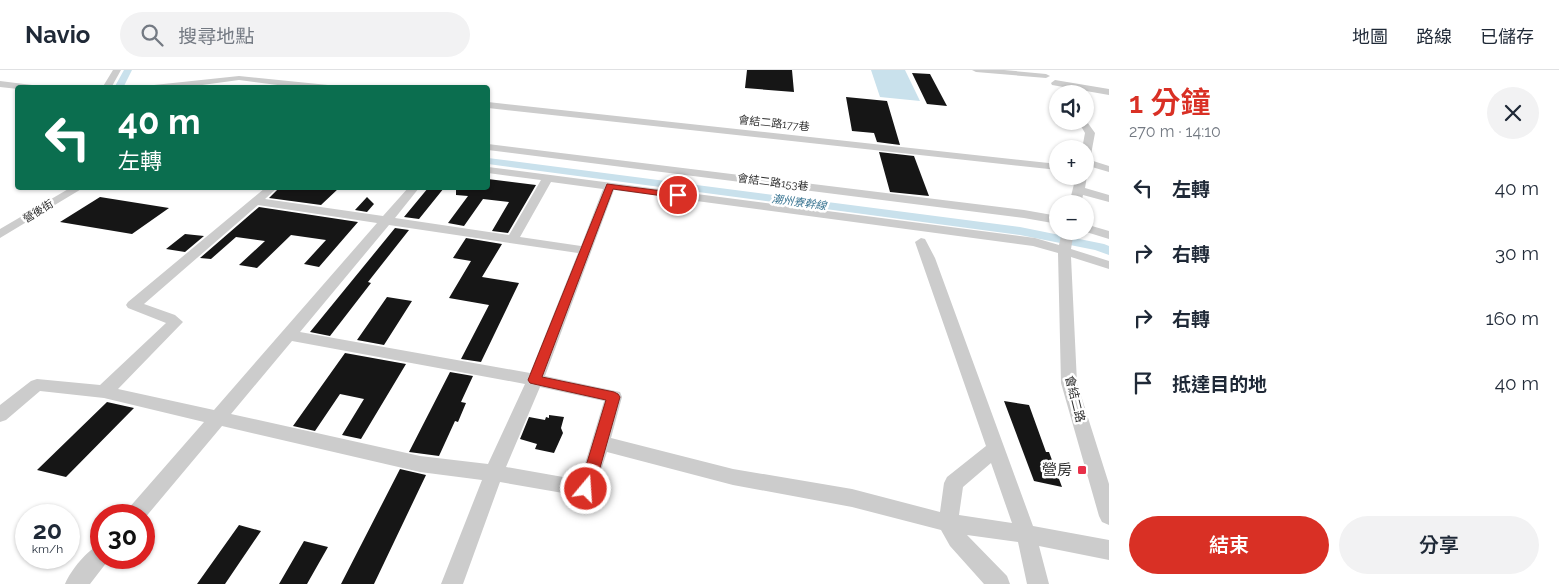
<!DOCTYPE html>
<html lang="zh-TW">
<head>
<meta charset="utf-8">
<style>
	:root { --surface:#fff; --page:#f2f2f3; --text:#1f2937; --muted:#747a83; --line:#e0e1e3; --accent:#d93025 }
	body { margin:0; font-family:Raleway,"Noto Sans TC",sans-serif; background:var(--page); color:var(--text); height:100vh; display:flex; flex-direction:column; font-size:19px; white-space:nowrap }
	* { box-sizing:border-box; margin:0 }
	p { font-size:16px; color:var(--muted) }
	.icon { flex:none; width:28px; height:28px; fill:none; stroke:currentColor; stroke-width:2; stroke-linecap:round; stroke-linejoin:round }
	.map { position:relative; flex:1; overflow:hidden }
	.sheet { display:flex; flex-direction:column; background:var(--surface); width:450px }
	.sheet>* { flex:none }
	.top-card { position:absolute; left:15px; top:15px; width:475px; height:105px; border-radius:5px; box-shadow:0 1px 4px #0004; background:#0b6e4f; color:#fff; overflow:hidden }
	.fabs { position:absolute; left:1049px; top:15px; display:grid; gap:10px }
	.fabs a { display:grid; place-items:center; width:45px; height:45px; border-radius:50%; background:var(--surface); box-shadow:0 1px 4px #0004; font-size:25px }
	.speed { position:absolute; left:15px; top:434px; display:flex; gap:10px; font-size:25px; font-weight:700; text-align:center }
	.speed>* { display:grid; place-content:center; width:65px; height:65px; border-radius:50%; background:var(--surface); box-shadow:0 1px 4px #0004; line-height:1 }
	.speed small { font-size:12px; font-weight:400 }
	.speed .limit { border:8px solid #d22; background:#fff; color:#111 }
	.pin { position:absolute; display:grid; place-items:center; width:42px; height:42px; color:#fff; margin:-21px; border:2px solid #fff; border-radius:50%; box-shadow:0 1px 5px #0007 }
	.me { position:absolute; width:55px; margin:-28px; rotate:18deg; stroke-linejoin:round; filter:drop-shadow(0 0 4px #0008) }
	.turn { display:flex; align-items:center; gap:18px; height:105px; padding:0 20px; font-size:22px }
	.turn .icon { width:65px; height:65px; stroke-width:2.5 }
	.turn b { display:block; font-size:35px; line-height:42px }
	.round { display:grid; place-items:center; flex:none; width:52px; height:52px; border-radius:26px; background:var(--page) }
	.headline { display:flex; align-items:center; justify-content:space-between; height:85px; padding:0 20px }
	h1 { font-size:30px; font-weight:600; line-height:38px; color:var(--accent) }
	.action { display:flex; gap:10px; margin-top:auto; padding:10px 20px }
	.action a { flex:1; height:58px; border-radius:30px; background:var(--accent); color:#fff; font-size:20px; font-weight:600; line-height:58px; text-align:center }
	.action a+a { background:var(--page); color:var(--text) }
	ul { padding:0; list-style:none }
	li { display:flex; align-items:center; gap:15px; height:65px; padding:0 20px }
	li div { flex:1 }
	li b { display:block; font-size:19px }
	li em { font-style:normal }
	header { display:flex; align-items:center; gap:30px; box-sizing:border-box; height:70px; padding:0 25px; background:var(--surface); border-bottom:1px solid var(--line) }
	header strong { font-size:24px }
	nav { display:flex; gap:28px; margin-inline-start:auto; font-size:18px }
	.search { width:350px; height:45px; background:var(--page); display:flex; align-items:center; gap:12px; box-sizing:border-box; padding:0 18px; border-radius:28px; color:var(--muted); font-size:19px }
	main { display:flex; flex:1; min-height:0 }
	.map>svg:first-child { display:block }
	.water { fill:#c9e1ec }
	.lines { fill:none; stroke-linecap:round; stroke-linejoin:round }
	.canal { fill:#c9e1ec; fill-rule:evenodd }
	.building { fill:#161616 }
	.minor { fill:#ccc; fill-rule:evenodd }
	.route { fill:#d93025; stroke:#8d1f18 }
	.poi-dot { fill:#e82f48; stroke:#fff; stroke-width:2 }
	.labels { text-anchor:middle; stroke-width:5; stroke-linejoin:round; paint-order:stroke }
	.far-street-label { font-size:11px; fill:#2f2f2f; stroke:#fff }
	.far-water-label { font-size:11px; font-style:italic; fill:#3b7693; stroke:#fff }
	.street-label { font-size:12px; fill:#2f2f2f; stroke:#fff }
	.near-poi-label { font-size:15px; fill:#2f2f2f; stroke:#fff; text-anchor:end }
</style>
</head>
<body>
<header>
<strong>Navio</strong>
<div class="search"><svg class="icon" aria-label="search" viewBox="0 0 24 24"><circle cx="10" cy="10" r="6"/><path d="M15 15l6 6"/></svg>搜尋地點</div>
<nav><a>地圖</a><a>路線</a><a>已儲存</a></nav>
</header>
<main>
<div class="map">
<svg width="1109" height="514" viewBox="0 0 1109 514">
	<rect width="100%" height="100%" fill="#fff"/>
	<path class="water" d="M871,0H905L920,31L880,27Z"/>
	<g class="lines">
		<path class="canal" d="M124,0H132L123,18H114Z
			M488,88L1020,157L1104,174L1109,176V185L1095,180L1020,165L488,94Z"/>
	</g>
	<path class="building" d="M747,0H792L794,22L745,18Z
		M912,3L930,4L947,36L927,34Z
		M846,27L887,31L900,75L877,72L874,63L852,61Z
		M879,82L914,86L929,126L890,122Z
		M488,109L536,115L508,163L492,161L509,132L483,129L464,156L448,153L468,126L456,125V118H488Z
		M279,118H339L321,135L269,128Z
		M428,118H444L419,149L404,147Z
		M100,127L169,138L132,164L60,152Z
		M367,127L374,134L367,142L355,140Z
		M259,137L358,152L319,197L304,194L326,170L291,165L257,198L239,195L265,171L236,167L211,189L200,188Z
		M395,158L409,160L368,212L371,213L330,266L310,262Z
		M185,164L204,166L185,182L166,179Z
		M466,168L502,174L482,207L519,213L481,292L461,289L489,235L449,228L471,191L453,188Z
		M387,227L412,231L384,275L357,270Z
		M345,283L406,294L361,369L342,365L364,329L340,324L315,361L293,356Z
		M450,302L473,306L461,332L466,333L458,352L455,351L439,386L409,382Z
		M1004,331L1029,335L1046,382H1049L1062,417L1034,411Z
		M107,332L134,338L66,407L37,400Z
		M549,345L564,347L561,358L563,363L554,383L535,379L537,374L520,369L529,347L545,350L546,347L549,348Z
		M400,399L426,405L374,514H341Z
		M239,455L261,461L225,514H197Z
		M304,471L328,477L307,514H279Z"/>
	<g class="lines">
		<path class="minor" d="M113,0H121L111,18H102Z
			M972,0H1004L1046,4L1050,6L1046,8L976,2Z
			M239,6L328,15L332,18H301L239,10L180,18H150L154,15Z
			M1055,10L1109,19V25L1052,15L1051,13Z
			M0,11L32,15L36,18L18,19L0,17Z
			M488,32L1058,94V100L488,38Z
			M1085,49L1095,63L1090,90L1109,96V102L1085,95V79H1082L1085,63L1078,51H1085Z
			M488,74L1024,140L1058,146V154L1024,148L488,80Z
			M488,97L1035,168L1059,175L1062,161H1074L1071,179L1109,191V199L1071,187L1077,313L1109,414V455L1102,452L1099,446L1061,313L1058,183L1033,176L614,120L545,306L620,322L622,327L611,368L733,399L852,419L940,442L944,413L947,407L986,376L915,172L921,168L925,169L935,188L1033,456L1109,470V490L1039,476L1049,514H1027L1018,472L967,465L1007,506L1010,514H984L950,476L941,460L852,437L733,415L607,382L593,425L586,427L500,412L463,514H441L482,410L420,402L222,356L144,449V445H125L128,439L204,352L104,328L40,321L6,350L0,352V335L31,311L37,309L100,315L166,253L128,238L126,235L128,232L265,118H277L265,129L383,146L408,118H419L395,148L509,165L541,110L488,103ZM551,112L603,119L581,176L520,167ZM258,135L377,153L214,340L118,319L183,252L175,245L144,234ZM389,155L578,183L530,303L300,262ZM292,271L525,314L488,394L420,386L231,344ZM540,317L604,331L580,410L506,397ZM991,393L1012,453L959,445L963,417Z
			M1085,103L1087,106L1085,118L1109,125V132L1083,125L1081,134H1069L1076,106H1085Z
			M70,118H83L0,168V159Z
			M1085,154L1109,161V169L1083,161H1085Z
			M101,474V488H110L90,514H65C71,500 87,480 101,474Z"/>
	</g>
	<path class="route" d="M607,114L678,123L682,125L678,128L613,119L542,307L614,322L618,324L620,327L594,419L591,424L586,426L581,424L579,419L606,330L534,314L530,313L528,310Z"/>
	<rect class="poi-dot" x="1077" y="395" width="10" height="10" rx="2.5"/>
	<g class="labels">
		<g class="far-street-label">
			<text transform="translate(774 53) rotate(6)" y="4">會結二路177巷</text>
			<text transform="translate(773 112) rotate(7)" y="4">會結二路153巷</text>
			<text transform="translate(38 141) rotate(-31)" y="4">營後街</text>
		</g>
		<g class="far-water-label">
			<text transform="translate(799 132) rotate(8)" y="4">潮州寮幹線</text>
		</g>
		<g class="street-label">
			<text transform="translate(1075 329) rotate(76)" y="4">會結二路</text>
		</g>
		<g class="near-poi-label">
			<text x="1072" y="405">營房</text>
		</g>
	</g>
</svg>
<div class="fabs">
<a><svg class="icon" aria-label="sound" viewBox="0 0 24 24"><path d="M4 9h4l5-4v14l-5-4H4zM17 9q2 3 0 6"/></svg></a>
<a>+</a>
<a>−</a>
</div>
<div class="speed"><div>20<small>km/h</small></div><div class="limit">30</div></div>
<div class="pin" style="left:678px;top:125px;background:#d93025"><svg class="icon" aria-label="arrive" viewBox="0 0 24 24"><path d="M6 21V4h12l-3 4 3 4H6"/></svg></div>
<svg class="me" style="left:586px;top:419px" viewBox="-20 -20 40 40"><circle r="17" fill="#d93025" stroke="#fff" stroke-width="3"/><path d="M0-11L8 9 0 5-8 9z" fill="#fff"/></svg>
<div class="top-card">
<div class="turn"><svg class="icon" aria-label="left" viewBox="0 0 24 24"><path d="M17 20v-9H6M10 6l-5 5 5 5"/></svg><div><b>40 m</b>左轉</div></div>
</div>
</div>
<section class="sheet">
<div class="headline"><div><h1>1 分鐘</h1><p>270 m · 14:10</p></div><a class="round"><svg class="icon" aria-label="close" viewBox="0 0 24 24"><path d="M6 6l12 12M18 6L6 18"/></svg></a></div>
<ul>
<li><svg class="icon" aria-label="left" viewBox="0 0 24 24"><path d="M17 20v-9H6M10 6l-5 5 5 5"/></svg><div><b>左轉</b></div><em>40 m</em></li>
<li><svg class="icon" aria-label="right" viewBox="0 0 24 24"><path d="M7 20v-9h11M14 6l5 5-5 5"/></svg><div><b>右轉</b></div><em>30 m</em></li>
<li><svg class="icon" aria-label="right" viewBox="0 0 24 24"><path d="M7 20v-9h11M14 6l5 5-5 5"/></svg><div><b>右轉</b></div><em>160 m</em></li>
<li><svg class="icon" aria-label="arrive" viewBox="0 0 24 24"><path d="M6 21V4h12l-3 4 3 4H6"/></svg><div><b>抵達目的地</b></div><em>40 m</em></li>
</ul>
<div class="action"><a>結束</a><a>分享</a></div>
</section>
</main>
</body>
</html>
